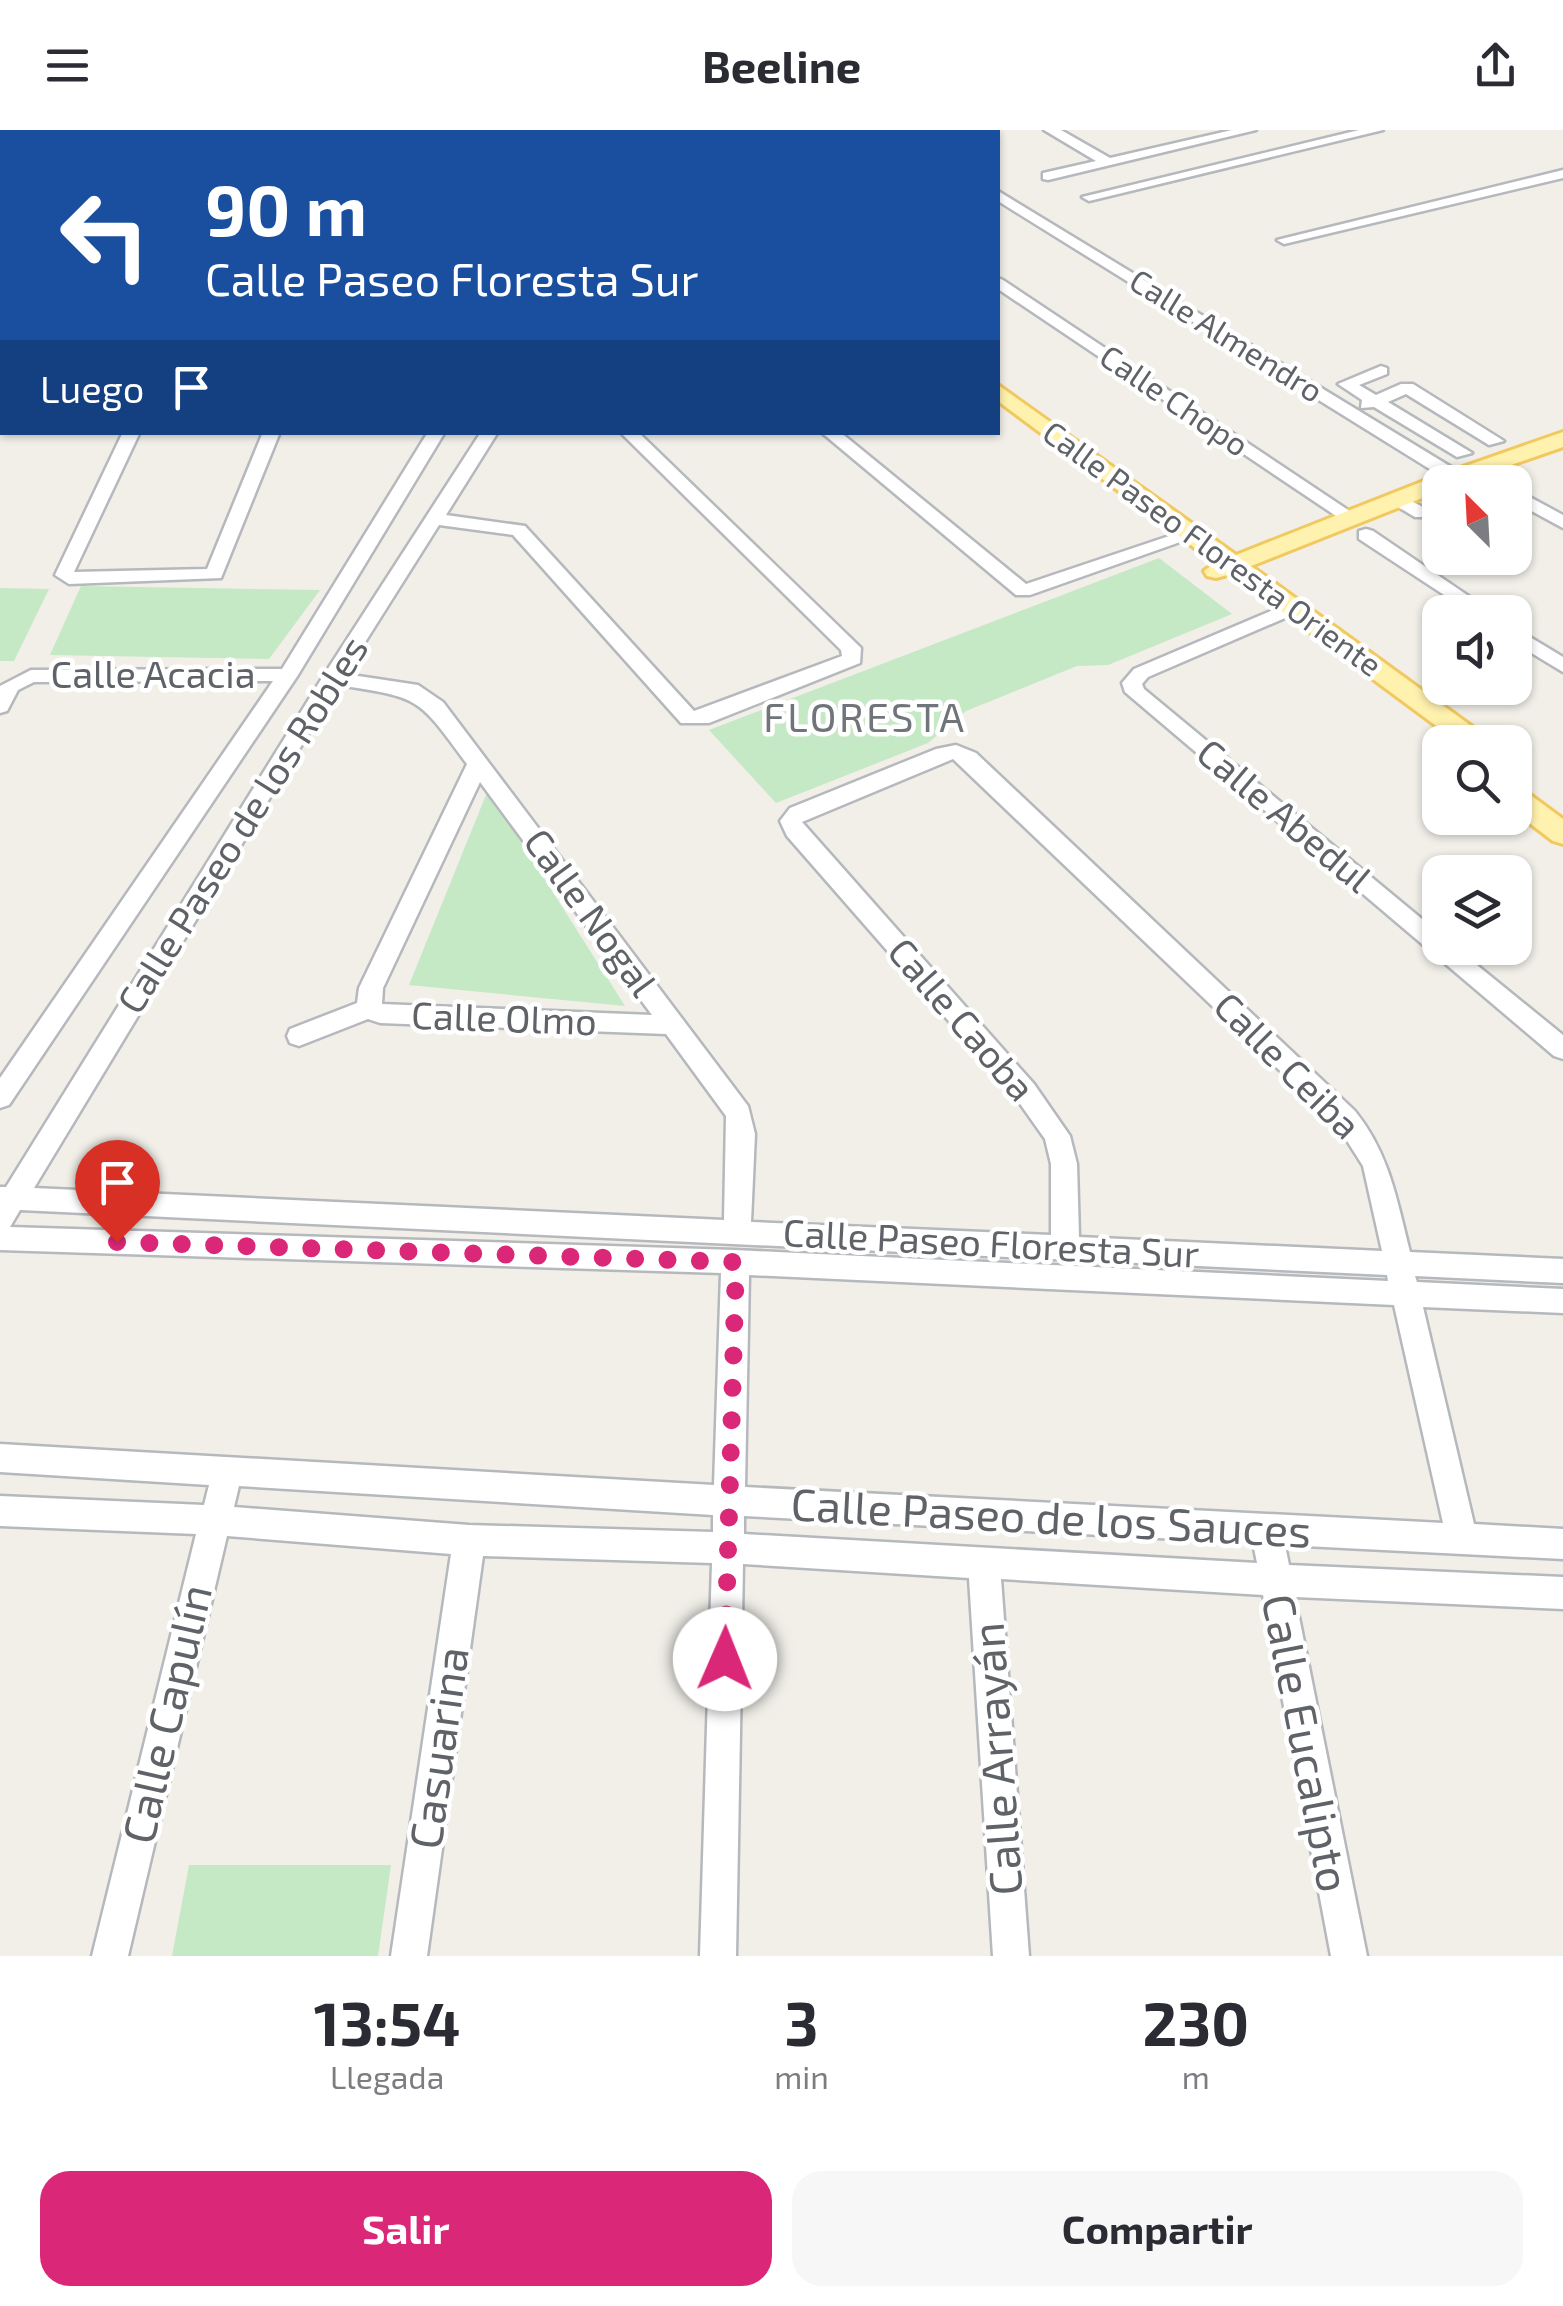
<!DOCTYPE html>
<html lang="es">
<head>
<meta charset="utf-8">
<style>
	:root { --surface:#fff; --page:#f7f7f7; --text:#2b2b33; --muted:#7c7c81; --accent:#db2777 }
	body { margin:0; font-family:"Exo 2",sans-serif; background:var(--page); color:var(--text); height:100vh; display:flex; flex-direction:column; font-size:38px; white-space:nowrap }
	* { box-sizing:border-box; margin:0 }
	p { font-size:32px; color:var(--muted) }
	.icon { flex:none; width:55px; height:55px; fill:none; stroke:currentColor; stroke-width:2; stroke-linecap:round; stroke-linejoin:round }
	.map { position:relative; height:1826px; overflow:hidden }
	.side { display:flex; flex-direction:column; background:var(--surface); flex:1 }
	.side>* { flex:none }
	.guide { position:absolute; left:0px; top:0px; width:1000px; height:305px; box-shadow:0 2px 8px #0004; background:#1a4fa0; color:#fff; overflow:hidden }
	.needle { width:65px; rotate:336deg }
	.tools { position:absolute; left:1422px; top:335px; display:grid; gap:20px }
	.tools a { display:grid; place-items:center; width:110px; height:110px; border-radius:20px; background:var(--surface); box-shadow:0 2px 8px #0004; font-size:50px }
	.pin { position:absolute; display:grid; place-items:center; width:85px; height:85px; color:#fff; margin:-102px -42px; border-radius:50% 50% 50% 0; rotate:-45deg; box-shadow:0 0 10px #0007 }
	.pin .icon { rotate:45deg }
	.me { position:absolute; width:110px; margin:-55px; rotate:1deg; stroke-linejoin:round; filter:drop-shadow(0 0 8px #0008) }
	.turn { display:flex; align-items:center; gap:35px; height:210px; padding:0 40px; font-size:45px }
	.turn .icon { width:130px; height:130px; stroke-width:2.5 }
	.turn b { display:block; font-size:70px; line-height:85px }
	.then { display:flex; align-items:center; height:95px; padding:0 40px; background:#0003; gap:20px; font-size:38px }
	.eta { display:flex; justify-content:space-evenly; align-items:center; height:170px; text-align:center }
	.eta b { font-size:60px; font-weight:700; line-height:70px }
	.primary-button { display:flex; gap:20px; margin-top:auto; padding:20px 40px }
	.primary-button a { flex:1; height:115px; border-radius:30px; background:var(--accent); color:#fff; font-size:40px; font-weight:700; line-height:115px; text-align:center }
	.primary-button a+a { background:var(--page); color:var(--text) }
	header { display:flex; justify-content:space-between; align-items:center; height:130px; padding:0 40px; background:var(--surface); font-size:45px; font-weight:700 }
	.map>svg:first-child { display:block }
	.green { fill:#c5e8c5 }
	.lines { fill:none; stroke-linecap:round; stroke-linejoin:round }
	.minor-casing { stroke:#b5b8bc; stroke-width:5 }
	.major-casing { stroke:#f2c960; stroke-width:6 }
	.minor { fill:#fff; fill-rule:evenodd }
	.major { fill:#fff2af; fill-rule:evenodd }
	.route { stroke:#db2777; stroke-width:18; stroke-dasharray:0 32.4 }
	.labels { text-anchor:middle; stroke-width:9; stroke-linejoin:round; paint-order:stroke }
	.far-street-label { font-size:32px; fill:#5f6368; stroke:#fff }
	.street-label { font-size:38px; fill:#5f6368; stroke:#fff }
	.neighbourhood-label { font-size:40px; letter-spacing:2.5px; fill:#70757a; stroke:#fff }
	.near-street-label { font-size:45px; fill:#5f6368; stroke:#fff }
</style>
</head>
<body>
<header><svg class="icon" aria-label="menu" viewBox="0 0 24 24"><path d="M4 6h16M4 12h16M4 18h16"/></svg>Beeline<svg class="icon" aria-label="share" viewBox="0 0 24 24"><path d="M12 15V3M7 8l5-5 5 5M5 13v7h14v-7"/></svg></header>
<div class="map">
<svg width="1563" height="1826" viewBox="0 0 1563 1826">
	<rect width="100%" height="100%" fill="#f1efe8"/>
	<path class="green" d="M1159,428L1232,484L1108,535L1077,536L966,581L928,613L776,673L709,600Z
		M81,456L320,460L269,529L50,525Z
		M0,458L49,459L14,531H0Z
		M488,660L625,876L409,855Z
		M189,1735H391L378,1826H172Z"/>
	<g class="lines">
		<defs>
			<path id="minor" d="M17,0H31L33,2H19Z
				M87,0H101L103,2H89Z
				M148,0H162L164,2H150Z
				M208,0H222L224,2H210Z
				M342,0H357L359,2H344Z
				M789,0H805L807,2H791Z
				M876,0H892L894,2H878Z
				M1044,0H1061L1110,28L1232,0H1256L1048,50L1043,49V43L1096,31Z
				M1359,0H1383L1089,71L1082,67Z
				M1563,40V48L1284,114L1277,110Z
				M998,61L1461,343L1464,347L1455,352L1449,351L998,71Z
				M0,86H2V94H0Z
				M998,148L1003,150L1360,388L1357,392H1345L998,159Z
				M0,182H2V192H0Z
				M2,229V242L0,243V230Z
				M1381,236L1387,238V244L1359,255L1376,265L1401,254H1413L1504,311L1489,315L1406,264L1388,272L1472,323L1457,327L1374,277L1361,278L1362,270L1338,254Z
				M123,302H140L74,442L207,439L263,302H280L221,448L69,454L55,445Z
				M428,302H445L298,545L9,975L0,978V948L273,551L34,552L18,560L7,581L0,583V556L31,540L282,539Z
				M481,302H498L446,385L525,396L694,581L842,526L841,520L620,302H638L861,518L860,533L709,593H681L513,405L439,395L345,544L418,555L443,572L748,976L755,1004L751,1092L1051,1105V1034L1045,1009L1016,968L787,706L780,691L790,678L936,619L956,615L976,623L1355,981C1389,1023 1397,1070 1410,1122L1563,1129V1153L1415,1146L1417,1152L1563,1159V1183L1423,1177L1474,1394L1563,1399V1429L1285,1415L1289,1435L1563,1447V1479L1295,1467L1367,1826H1331L1263,1465L1001,1449L1029,1826H993L969,1448L743,1434L736,1826H700L712,1433L483,1426L427,1826H391L451,1424L227,1406L128,1826H92L196,1404L0,1396V1366L204,1375L209,1355L0,1342V1314L714,1355L721,1143L0,1120V1057H6L322,548ZM338,555C421,568 417,566 467,634L359,858L357,873L290,899L287,906L290,913L299,916L368,889L380,893L666,904L726,986L724,1090L34,1058ZM953,629L1337,995L1363,1036L1382,1121L1079,1107L1077,1034L1070,1006L1034,954L802,692ZM480,652L652,885L382,874L383,858ZM20,1080L1387,1145L1388,1151L735,1120L10,1097ZM749,1145L1394,1175L1443,1393L745,1357ZM239,1356L713,1385V1402L469,1395L234,1377ZM744,1386L1253,1413L1257,1433L744,1404Z
				M821,302H840L1026,454L1184,401L1191,399L1200,405L1030,465H1016Z
				M1515,359L1563,385V398L1515,372Z
				M1399,365L1427,379L1430,383L1427,387H1415L1393,374V366Z
				M1366,399L1373,401L1492,482H1470L1359,409V401Z
				M1292,472L1302,478L1299,482L1148,547L1142,554L1144,559L1440,804V818H1456L1563,905V929L1554,926L1125,562L1122,553L1134,539Z
				M1515,498L1563,527V542L1515,513Z"/>
			<path id="major" d="M639,0H659L661,2H641Z
				M998,255L1236,425L1434,347L1563,302V317L1462,352H1440V361L1251,436L1485,606L1488,612H1458L1231,444L1216,448L1207,446L1204,441L1215,433L998,271Z
				M1515,659L1525,661L1563,689V714L1553,711L1515,682Z"/>
		</defs>
		<use href="#minor" class="minor-casing"/>
		<use href="#major" class="major-casing"/>
		<use href="#minor" class="minor"/>
		<use href="#major" class="major"/>
	</g>
	<g class="lines">
		<path class="route" d="M117,1112L736,1132L725,1529"/>
	</g>
	<g class="labels">
		<g class="far-street-label">
			<text transform="translate(1226 206) rotate(32)" y="11">Calle Almendro</text>
			<text transform="translate(1174 271) rotate(34)" y="11">Calle Chopo</text>
			<text transform="translate(1212 419) rotate(36)" y="11">Calle Paseo Floresta Oriente</text>
		</g>
		<g class="street-label">
			<text x="153" y="558">Calle Acacia</text>
			<text transform="translate(1284 686) rotate(40)" y="13">Calle Abedul</text>
			<text transform="translate(243 695) rotate(-58)" y="13">Calle Paseo de los Robles</text>
			<text transform="translate(590 783) rotate(54)" y="13">Calle Nogal</text>
			<text transform="translate(504 889) rotate(2)" y="13">Calle Olmo</text>
			<text transform="translate(961 890) rotate(49)" y="13">Calle Caoba</text>
			<text transform="translate(1287 936) rotate(45)" y="13">Calle Ceiba</text>
			<text transform="translate(991 1114) rotate(3)" y="13">Calle Paseo Floresta Sur</text>
		</g>
		<g class="neighbourhood-label">
			<text x="865" y="602">FLORESTA</text>
		</g>
		<g class="near-street-label">
			<text transform="translate(1051 1388) rotate(3)" y="16">Calle Paseo de los Sauces</text>
			<text transform="translate(167 1584) rotate(-77)" y="16">Calle Capulín</text>
			<text transform="translate(1306 1613) rotate(79)" y="16">Calle Eucalipto</text>
			<text transform="translate(439 1618) rotate(-82)" y="16">Casuarina</text>
			<text transform="translate(997 1629) rotate(-94)" y="16">Calle Arrayán</text>
		</g>
	</g>
</svg>
<div class="tools">
<a><svg class="needle" viewBox="-14 -14 28 28"><path d="M0-13l5 13h-10z" fill="#e53935"/><path d="M0 13l5-13h-10z" fill="#7c7c81"/></svg></a>
<a><svg class="icon" aria-label="sound" viewBox="0 0 24 24"><path d="M4 9h4l5-4v14l-5-4H4zM17 9q2 3 0 6"/></svg></a>
<a><svg class="icon" aria-label="search" viewBox="0 0 24 24"><circle cx="10" cy="10" r="6"/><path d="M15 15l6 6"/></svg></a>
<a><svg class="icon" aria-label="layers" viewBox="0 0 24 24"><path d="M12 4l9 5-9 5-9-5zM3 14l9 5 9-5"/></svg></a>
</div>
<div class="pin" style="left:117px;top:1112px;background:#d93025"><svg class="icon" aria-label="arrive" viewBox="0 0 24 24"><path d="M6 21V4h12l-3 4 3 4H6"/></svg></div>
<svg class="me" style="left:725px;top:1529px" viewBox="-20 -20 40 40"><circle r="19" fill="#fff"/><path d="M0-13L10 11 0 6-10 11z" fill="#db2777"/></svg>
<div class="guide">
<div class="turn"><svg class="icon" aria-label="left" viewBox="0 0 24 24"><path d="M17 20v-9H6M10 6l-5 5 5 5"/></svg><div><b>90 m</b>Calle Paseo Floresta Sur</div></div>
<div class="then">Luego<svg class="icon" aria-label="arrive" viewBox="0 0 24 24"><path d="M6 21V4h12l-3 4 3 4H6"/></svg></div>
</div>
</div>
<section class="side">
<div class="eta">
<div><b>13:54</b><p>Llegada</p></div>
<div><b>3</b><p>min</p></div>
<div><b>230</b><p>m</p></div>
</div>
<div class="primary-button"><a>Salir</a><a>Compartir</a></div>
</section>
</body>
</html>
